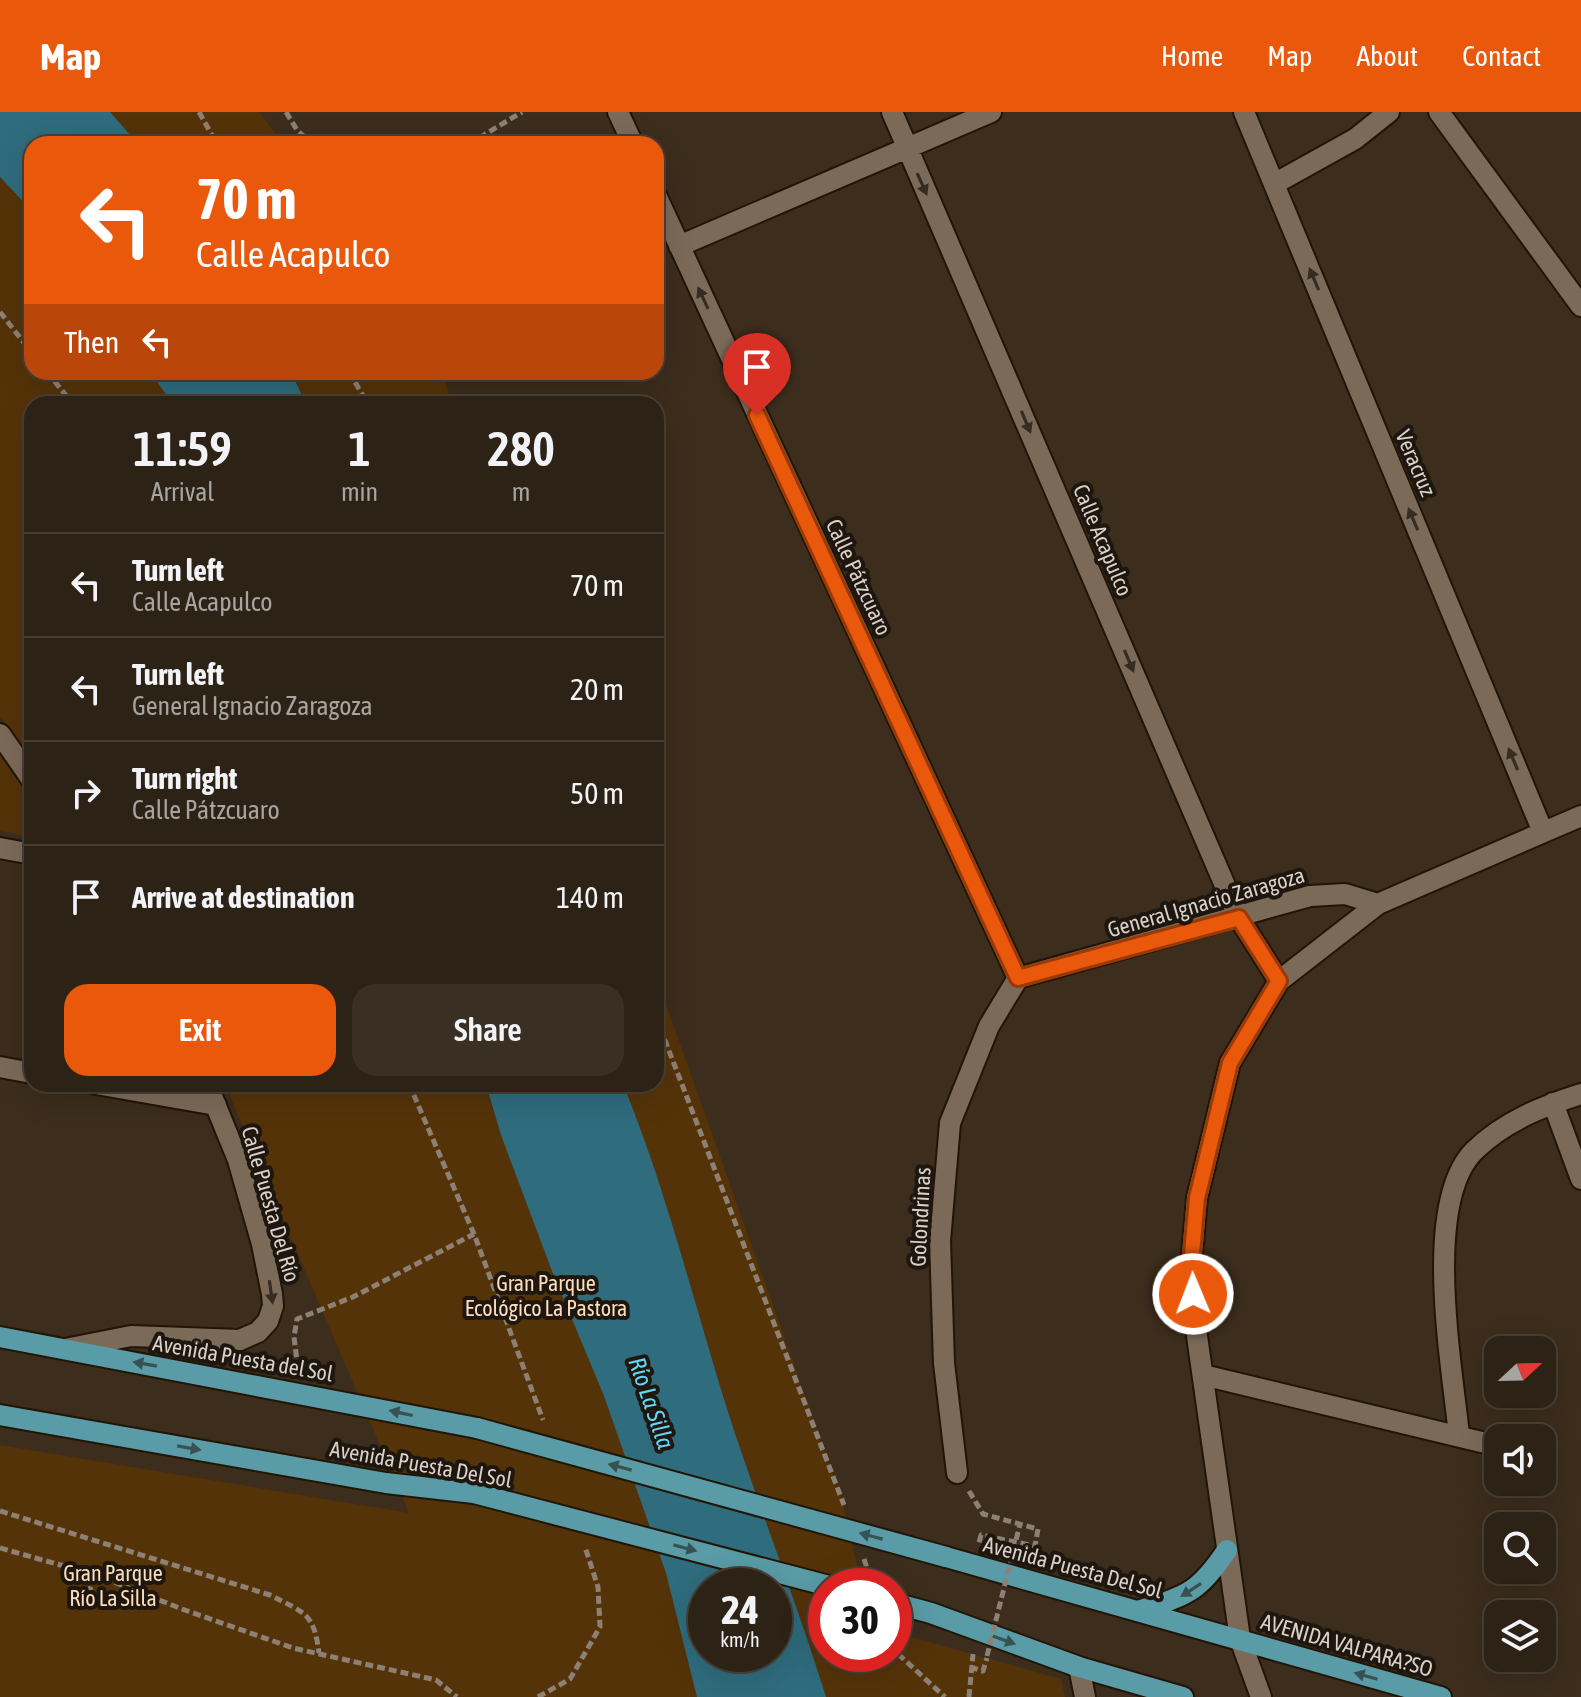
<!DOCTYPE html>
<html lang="en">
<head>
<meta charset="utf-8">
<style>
	:root { --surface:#2d2216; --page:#392f23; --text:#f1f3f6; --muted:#a7a4a1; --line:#483f35; --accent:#ea580c }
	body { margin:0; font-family:"Asap Condensed",sans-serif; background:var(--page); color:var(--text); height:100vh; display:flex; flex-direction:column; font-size:30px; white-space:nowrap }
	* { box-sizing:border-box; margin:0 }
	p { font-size:26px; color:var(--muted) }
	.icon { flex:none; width:44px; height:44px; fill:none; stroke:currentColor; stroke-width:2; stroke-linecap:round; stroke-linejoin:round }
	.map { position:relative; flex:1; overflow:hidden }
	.drawer { position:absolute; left:24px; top:284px; width:640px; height:696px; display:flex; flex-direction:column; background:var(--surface); border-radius:24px; box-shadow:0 8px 32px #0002,0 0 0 2px var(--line) }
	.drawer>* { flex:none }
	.guide { position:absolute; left:24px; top:24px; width:640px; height:244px; border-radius:24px; box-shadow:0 8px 32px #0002,0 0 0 2px var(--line); background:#ea580c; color:#fff; overflow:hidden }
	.needle { width:52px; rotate:68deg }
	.tools { position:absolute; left:1484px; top:1224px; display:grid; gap:16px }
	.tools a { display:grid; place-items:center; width:72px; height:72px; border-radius:16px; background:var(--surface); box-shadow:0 8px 32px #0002,0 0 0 2px var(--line); font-size:40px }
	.speed { position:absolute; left:688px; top:1456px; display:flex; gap:16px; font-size:40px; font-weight:700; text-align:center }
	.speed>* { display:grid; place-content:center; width:104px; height:104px; border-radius:50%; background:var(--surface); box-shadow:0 8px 32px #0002,0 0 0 2px var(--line); line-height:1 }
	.speed small { font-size:20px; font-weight:400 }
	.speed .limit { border:12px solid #d22; background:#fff; color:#111 }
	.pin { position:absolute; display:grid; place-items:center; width:68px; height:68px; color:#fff; margin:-82px -34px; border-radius:50% 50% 50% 0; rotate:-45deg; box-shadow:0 0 8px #0007 }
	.pin .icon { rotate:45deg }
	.me { position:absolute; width:88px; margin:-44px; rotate:359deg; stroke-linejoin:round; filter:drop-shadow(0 0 6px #0008) }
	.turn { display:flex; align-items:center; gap:28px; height:168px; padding:0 40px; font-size:36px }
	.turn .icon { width:104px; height:104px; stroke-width:2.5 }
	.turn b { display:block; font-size:56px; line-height:68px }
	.then { display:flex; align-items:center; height:76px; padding:0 40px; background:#0003; gap:16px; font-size:30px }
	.eta { display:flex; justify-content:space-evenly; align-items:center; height:136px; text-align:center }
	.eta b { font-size:48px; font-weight:600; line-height:56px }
	.cta { display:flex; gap:16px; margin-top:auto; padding:16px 40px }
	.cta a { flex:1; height:92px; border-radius:24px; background:var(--accent); color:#fff; font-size:32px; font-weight:600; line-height:92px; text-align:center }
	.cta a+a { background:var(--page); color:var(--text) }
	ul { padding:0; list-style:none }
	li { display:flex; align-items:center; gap:24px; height:104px; padding:0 40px; border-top:2px solid var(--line) }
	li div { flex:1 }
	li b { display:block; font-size:30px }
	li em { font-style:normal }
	header { display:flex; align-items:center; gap:48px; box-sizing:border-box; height:112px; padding:0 40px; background:var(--accent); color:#fff }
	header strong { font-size:38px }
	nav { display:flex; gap:44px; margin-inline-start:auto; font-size:28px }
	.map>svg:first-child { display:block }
	.green { fill:#553309; fill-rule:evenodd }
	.water { fill:#2f6c7d; fill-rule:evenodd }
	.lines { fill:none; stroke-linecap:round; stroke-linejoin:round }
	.minor-casing { stroke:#221506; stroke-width:24 }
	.major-casing { stroke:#221506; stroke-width:24 }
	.path { stroke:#8d8074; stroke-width:5; stroke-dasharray:8 4; stroke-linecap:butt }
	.minor { stroke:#7c6a59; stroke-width:20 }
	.major { stroke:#599ba6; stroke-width:20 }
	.major-bridge-casing { stroke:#221506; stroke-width:24; stroke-linecap:butt }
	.path-bridge { stroke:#8d8074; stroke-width:5; stroke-dasharray:8 4; stroke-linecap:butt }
	.major-bridge { stroke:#599ba6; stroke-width:20 }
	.oneway { fill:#352c22 }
	.oneway2 { fill:#385254 }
	.route-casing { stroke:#983908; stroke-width:20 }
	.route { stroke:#ea580c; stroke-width:14 }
	.labels { text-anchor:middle; stroke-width:8; stroke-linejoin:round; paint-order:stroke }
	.street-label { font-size:22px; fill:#dad0c7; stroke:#1d1710 }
	.park-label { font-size:22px; fill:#feddbc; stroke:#1d1710 }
	.water-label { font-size:24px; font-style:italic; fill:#61d7f7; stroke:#1d1710 }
</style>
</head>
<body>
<header>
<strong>Map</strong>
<nav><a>Home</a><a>Map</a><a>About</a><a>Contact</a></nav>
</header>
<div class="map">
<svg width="1581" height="1585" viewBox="0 0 1581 1585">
	<rect width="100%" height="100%" fill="#3c2d1d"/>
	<path class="green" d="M0,0H259L284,32H32V260H441L453,292H32V649L0,604Z
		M0,643L32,689V725L0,719Z
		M656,864L842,1388L862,1474H826V1542H894V1520L1061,1567L1065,1585H0V1333L409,1401L225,972H656ZM706,1474H774V1542H706Z"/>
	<path class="water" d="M0,0H110L138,32H32V99L0,65Z
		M150,260H291L306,292H173Z
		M486,972H623C666,1077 693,1188 727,1297C758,1393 796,1488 826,1585H697L666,1461L604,1284L552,1159L501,1023ZM706,1474H774V1542H706Z"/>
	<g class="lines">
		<defs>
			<path id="minor" d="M618,0L633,32
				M892,0L1239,806L1279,869
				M1244,0L1543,720
				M1439,0L1581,194
				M1274,72L1355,27L1389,0
				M656,83L1018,866
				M679,134L991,0
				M0,622L32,668
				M0,736L32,742
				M1018,866L1310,784L1345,782L1378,792L1581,704
				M0,955L32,961
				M96,972L216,993
				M1553,991L1581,1067
				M65,1237L131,1224L240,1228L258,1220L268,1209L273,1194L272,1182L262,1132L238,1048L207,972
				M1203,1263L1498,1334
				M1459,1323C1452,1253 1422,1092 1474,1039C1503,1010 1543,994 1581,982
				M957,1361L944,1251L940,1129L950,1011L989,914L1018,866
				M1079,1555L1085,1585
				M1261,1585L1240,1527L1195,1210L1191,1153L1197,1086L1230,951L1279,869L1378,792"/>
			<path id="major" d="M0,1225L477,1316
				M0,1303L386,1371L474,1381
				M946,1445L1441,1585
				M894,1491L931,1501L1079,1555L1183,1585
				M1141,1498C1188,1483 1199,1480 1227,1438"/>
		</defs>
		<use href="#minor" class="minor-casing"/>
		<use href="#major" class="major-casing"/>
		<path class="path" d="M199,0L217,32
			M286,0L297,18L312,32
			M469,32L522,0
			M0,200L32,241
			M47,260L73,292
			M349,260L368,292
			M656,905L844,1393
			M409,972L474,1122L543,1308
			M298,1257L294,1225L297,1207L353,1185L474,1122
			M969,1379L983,1402L1038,1417L1035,1434L981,1423L979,1431
			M0,1399L270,1483C305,1501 314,1501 319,1541
			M0,1436L96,1463L182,1497L293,1536L436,1568L457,1585
			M864,1447L873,1474
			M83,1493L96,1463
			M894,1531L897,1541L945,1585
			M970,1555L983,1559L987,1546
			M538,1585L570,1567L600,1515L598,1475L585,1435
			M969,1585L973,1542"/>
		<use href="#minor" class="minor"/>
		<use href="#major" class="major"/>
		<defs>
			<path id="major-bridge" d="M477,1316L946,1445
				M474,1381L829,1474"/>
		</defs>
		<use href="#major-bridge" class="major-bridge-casing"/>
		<path class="path-bridge" d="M987,1544L1020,1412"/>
		<use href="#major-bridge" class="major-bridge"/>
	</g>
	<defs><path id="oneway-solid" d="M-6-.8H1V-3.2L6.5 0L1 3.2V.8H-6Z" transform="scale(2)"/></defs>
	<g class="oneway">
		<use href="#oneway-solid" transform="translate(922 72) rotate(66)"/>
		<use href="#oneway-solid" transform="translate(1314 167) rotate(-113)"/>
		<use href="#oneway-solid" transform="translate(703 186) rotate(-115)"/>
		<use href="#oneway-solid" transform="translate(1026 310) rotate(67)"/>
		<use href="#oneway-solid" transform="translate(1413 407) rotate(-113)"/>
		<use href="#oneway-solid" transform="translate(1129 549) rotate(67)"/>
		<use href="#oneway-solid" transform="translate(1513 647) rotate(-113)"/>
		<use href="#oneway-solid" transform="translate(271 1180) rotate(82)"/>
	</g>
	<g class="oneway2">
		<use href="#oneway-solid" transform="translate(145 1252) rotate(-170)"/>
		<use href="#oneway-solid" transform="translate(401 1301) rotate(-168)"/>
		<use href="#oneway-solid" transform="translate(189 1336) rotate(10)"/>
		<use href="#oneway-solid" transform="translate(620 1355) rotate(-165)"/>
		<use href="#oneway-solid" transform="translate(871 1424) rotate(-165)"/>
		<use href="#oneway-solid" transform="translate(685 1436) rotate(15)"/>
		<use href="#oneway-solid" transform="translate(1191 1478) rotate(147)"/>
		<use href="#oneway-solid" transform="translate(1004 1528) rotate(20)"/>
		<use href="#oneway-solid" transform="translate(1366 1564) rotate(-164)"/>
	</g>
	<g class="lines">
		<defs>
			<path id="route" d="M757,303L1018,866L1239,806L1279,869L1230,951L1197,1086L1191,1153L1193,1182"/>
		</defs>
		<use href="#route" class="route-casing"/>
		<use href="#route" class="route"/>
	</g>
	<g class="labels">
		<g class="street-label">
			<text transform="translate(1416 351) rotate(67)" y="8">Veracruz</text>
			<text transform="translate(1103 428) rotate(67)" y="8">Calle Acapulco</text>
			<text transform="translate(859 465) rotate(65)" y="8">Calle Pátzcuaro</text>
			<text transform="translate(1206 790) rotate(-16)" y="8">General Ignacio Zaragoza</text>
			<text transform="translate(271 1092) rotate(74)" y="8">Calle Puesta Del Río</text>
			<text transform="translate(920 1105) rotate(-87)" y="8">Golondrinas</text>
			<text transform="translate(243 1246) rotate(10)" y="8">Avenida Puesta del Sol</text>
			<text transform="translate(421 1352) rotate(10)" y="8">Avenida Puesta Del Sol</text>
			<text transform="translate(1073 1455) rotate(15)" y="8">Avenida Puesta Del Sol</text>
			<text transform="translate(1347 1533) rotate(16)" y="8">AVENIDA VALPARA?SO</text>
		</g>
		<g class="park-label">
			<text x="546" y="1179">Gran Parque<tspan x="546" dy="25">Ecológico La Pastora</tspan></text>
			<text x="113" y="1469">Gran Parque<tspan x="113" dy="25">Río La Silla</tspan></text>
		</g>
		<g class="water-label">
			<text transform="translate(651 1291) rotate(71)" y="8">Río La Silla</text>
		</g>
	</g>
</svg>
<div class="tools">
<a><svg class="needle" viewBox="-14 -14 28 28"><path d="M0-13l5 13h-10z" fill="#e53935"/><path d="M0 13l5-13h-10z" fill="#a7a4a1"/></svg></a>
<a><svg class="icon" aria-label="sound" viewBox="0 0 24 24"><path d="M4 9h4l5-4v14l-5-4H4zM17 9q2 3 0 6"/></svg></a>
<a><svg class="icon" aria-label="search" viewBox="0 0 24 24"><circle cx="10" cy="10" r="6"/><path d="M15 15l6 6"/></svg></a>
<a><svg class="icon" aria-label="layers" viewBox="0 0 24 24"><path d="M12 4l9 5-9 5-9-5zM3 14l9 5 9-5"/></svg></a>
</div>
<div class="speed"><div>24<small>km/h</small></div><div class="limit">30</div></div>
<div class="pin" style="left:757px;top:303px;background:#d93025"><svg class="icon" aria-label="arrive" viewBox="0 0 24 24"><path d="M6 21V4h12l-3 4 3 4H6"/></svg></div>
<svg class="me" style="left:1193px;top:1182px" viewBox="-20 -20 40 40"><circle r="17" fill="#ea580c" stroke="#fff" stroke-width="3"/><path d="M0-11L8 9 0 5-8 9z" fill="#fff"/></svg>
<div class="guide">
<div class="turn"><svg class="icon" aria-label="left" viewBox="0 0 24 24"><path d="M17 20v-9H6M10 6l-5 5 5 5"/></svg><div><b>70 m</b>Calle Acapulco</div></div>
<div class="then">Then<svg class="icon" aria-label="left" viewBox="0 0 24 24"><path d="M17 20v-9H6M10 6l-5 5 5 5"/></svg></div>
</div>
<section class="drawer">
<div class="eta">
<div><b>11:59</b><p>Arrival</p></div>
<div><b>1</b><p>min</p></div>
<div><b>280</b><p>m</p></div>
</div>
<ul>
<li><svg class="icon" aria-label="left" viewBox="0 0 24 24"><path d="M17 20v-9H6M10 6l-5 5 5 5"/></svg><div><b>Turn left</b><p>Calle Acapulco</p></div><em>70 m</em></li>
<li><svg class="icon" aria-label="left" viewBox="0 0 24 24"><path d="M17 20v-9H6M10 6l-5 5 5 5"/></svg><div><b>Turn left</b><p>General Ignacio Zaragoza</p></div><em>20 m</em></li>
<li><svg class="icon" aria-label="right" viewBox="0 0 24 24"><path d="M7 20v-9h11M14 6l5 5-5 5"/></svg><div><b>Turn right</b><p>Calle Pátzcuaro</p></div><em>50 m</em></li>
<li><svg class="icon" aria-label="arrive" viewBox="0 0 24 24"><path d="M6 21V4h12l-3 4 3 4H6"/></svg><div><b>Arrive at destination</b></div><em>140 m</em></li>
</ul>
<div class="cta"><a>Exit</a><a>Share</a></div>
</section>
</div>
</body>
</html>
